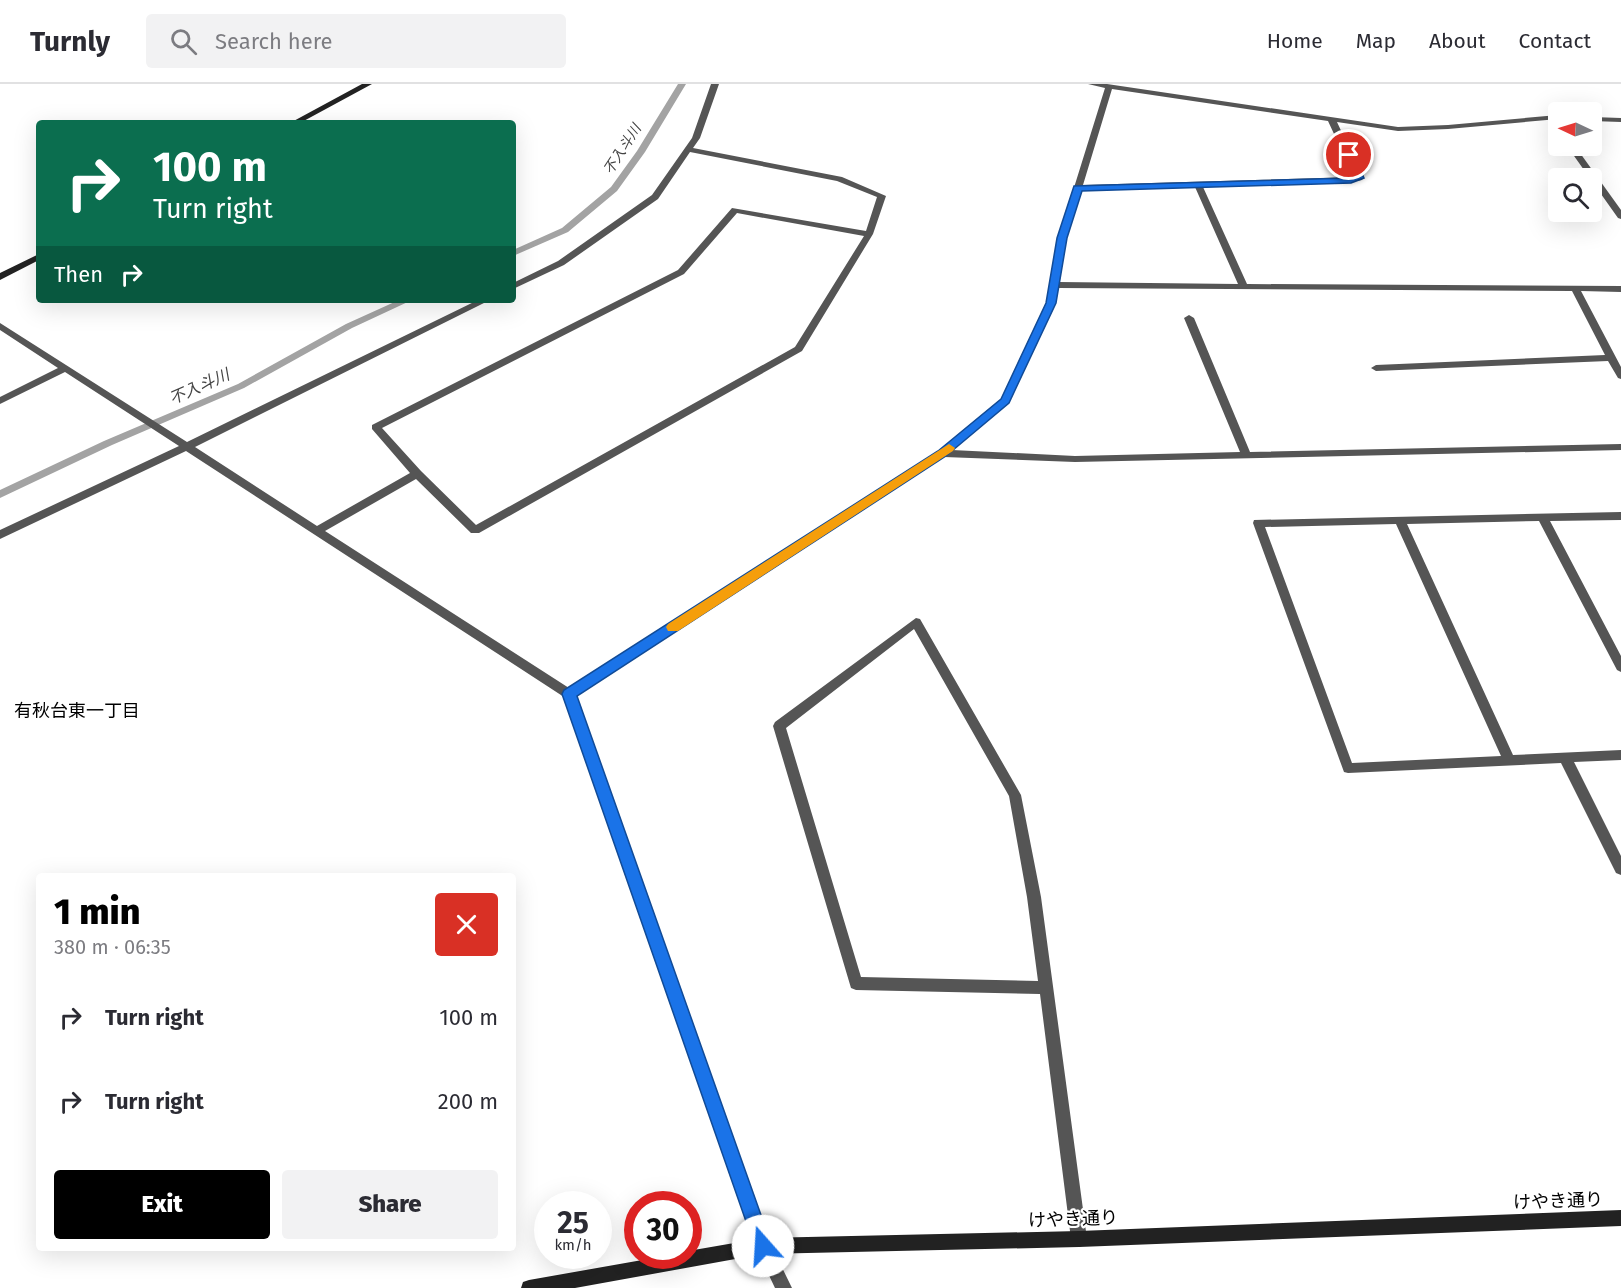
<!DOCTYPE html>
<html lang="en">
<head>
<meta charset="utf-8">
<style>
	:root { --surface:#fff; --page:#f2f2f3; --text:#2b2b33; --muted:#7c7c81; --line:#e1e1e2; --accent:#000 }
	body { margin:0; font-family:"Fira Sans","Noto Sans JP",sans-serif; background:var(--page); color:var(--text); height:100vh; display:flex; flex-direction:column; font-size:22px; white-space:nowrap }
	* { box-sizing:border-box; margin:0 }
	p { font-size:20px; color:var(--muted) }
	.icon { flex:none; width:33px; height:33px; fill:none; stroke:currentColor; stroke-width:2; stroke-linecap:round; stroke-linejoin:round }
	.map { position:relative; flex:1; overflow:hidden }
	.panel { position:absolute; left:36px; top:789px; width:480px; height:378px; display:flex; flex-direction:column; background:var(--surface); border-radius:6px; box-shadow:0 6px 24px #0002 }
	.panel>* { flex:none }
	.banner { position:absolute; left:36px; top:36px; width:480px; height:183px; border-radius:6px; box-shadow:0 6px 24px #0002; background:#0b6e4f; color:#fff; overflow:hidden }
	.needle { width:39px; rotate:274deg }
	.buttons { position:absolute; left:1548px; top:18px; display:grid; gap:12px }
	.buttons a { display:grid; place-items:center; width:54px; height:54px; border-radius:6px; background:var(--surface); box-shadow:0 6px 24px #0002; font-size:30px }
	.speed { position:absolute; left:534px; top:1107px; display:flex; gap:12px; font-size:30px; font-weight:700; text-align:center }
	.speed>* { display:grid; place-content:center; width:78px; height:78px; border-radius:50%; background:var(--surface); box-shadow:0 6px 24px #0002; line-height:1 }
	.speed small { font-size:15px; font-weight:400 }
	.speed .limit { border:9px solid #d22; background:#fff; color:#111 }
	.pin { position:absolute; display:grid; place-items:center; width:51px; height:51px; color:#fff; margin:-26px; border:3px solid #fff; border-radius:50%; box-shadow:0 2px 6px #0007 }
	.me { position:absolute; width:66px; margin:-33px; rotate:341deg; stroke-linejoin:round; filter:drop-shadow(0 0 4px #0008) }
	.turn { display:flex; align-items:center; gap:21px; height:126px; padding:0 18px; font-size:27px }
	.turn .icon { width:78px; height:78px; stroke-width:2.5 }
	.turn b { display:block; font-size:42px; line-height:51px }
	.then { display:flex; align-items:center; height:57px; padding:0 18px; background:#0003; gap:12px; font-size:22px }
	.round { display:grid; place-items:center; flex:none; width:63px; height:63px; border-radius:6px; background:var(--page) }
	.summary { display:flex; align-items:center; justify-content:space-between; height:102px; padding:0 18px }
	h1 { font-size:36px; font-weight:800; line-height:45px; color:var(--accent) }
	.primary-button { display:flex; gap:12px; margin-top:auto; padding:12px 18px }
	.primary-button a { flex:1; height:69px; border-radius:6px; background:var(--accent); color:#fff; font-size:24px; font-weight:800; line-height:69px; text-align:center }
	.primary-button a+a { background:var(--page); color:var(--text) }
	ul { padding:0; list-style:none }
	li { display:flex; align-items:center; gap:18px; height:84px; padding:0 18px }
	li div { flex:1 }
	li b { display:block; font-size:22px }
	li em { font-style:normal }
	header { display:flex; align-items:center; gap:36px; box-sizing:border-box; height:84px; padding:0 30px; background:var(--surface); border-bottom:2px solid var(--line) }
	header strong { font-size:28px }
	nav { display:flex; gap:33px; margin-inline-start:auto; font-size:21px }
	.search { width:420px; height:54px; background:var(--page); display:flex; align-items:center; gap:15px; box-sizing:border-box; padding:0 21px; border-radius:6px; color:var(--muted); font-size:22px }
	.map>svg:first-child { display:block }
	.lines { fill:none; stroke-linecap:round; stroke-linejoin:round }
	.stream { fill:#a3a3a3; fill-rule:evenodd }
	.street { fill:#555; fill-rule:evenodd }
	.secondary { fill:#222; fill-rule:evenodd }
	.route { fill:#1a73e8; stroke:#114b97; stroke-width:1.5 }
	.slow { fill:#f59e0b }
	.labels { text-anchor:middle; stroke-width:4.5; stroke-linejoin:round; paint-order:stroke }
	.far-water-label { font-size:14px; font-style:italic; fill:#444; stroke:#fff }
	.water-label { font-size:16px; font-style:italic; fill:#444; stroke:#fff }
	.quarter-label { font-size:18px; fill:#000; stroke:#fff }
	.near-street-label { font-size:18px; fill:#000; stroke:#fff }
</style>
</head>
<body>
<header>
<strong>Turnly</strong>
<div class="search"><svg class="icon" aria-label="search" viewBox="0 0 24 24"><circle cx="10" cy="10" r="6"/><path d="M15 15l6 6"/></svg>Search here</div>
<nav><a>Home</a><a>Map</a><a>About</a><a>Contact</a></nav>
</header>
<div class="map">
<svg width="1621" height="1204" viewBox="0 0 1621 1204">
	<rect width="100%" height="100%" fill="#fff"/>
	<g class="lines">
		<path class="stream" d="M678,0H686L645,68L617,107L568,148L513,172V166L562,144L611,103L637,67Z
			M399,216H412L352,244L244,304L112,361L0,414V406L104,357L238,300L346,240Z"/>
		<path class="street" d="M711,0H719L700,54L693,64L842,93L886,112L873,150L802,267L479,449H471L416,395L325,447L569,604L938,367L1001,315L1046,219L1058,155L1105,4L1088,0H1107L1398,43L1448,41L1558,31V35L1448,45L1398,47L1337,38L1363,94L1362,96L1351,98L1203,103L1247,200L1621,202V208L1581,207L1621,283V295L1618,294L1608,277L1376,287L1371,284L1376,281L1605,271L1572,207L1058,204L1056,219L1008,319L952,366L1075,372L1240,368L1184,234L1189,231L1194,234L1250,368L1621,360V366L1075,378L944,373L576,612L770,1159L792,1204H775L755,1162L564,613L186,367L0,455V446L179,362L65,288L0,320V313L58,284L0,246V239L187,358L478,216H490L195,363L317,442L410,389L372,345V341L678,186L732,124L866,147L877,113L837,97L690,68L658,115L564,181L513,205V199L558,177L652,111L692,54ZM1112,5L1328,37L1354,93L1083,101ZM1195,103L1238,200L1059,198L1066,155L1081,106ZM737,129L864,152L795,263L476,441L421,387L382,344L684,190Z
			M1592,33L1621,34V38L1592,37Z
			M1567,62H1575L1621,126V135L1618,134Z
			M1621,428V436L1550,437L1621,572V588L1617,586L1539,437L1407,440L1513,671L1621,666V676L1574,678L1621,772V791L1616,789L1561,679L1348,689L1344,688L1253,439L1254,436ZM1396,440L1501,672L1352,679L1265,443Z
			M916,534L920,535L1021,711L1041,813L1087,1155L1085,1161L1079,1163L1073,1161L1071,1155L1040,910L856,906L851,904L773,642L775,638ZM914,545L1009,712L1027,813L1038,897L861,893L786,644Z"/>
		<path class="secondary" d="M362,0H372L300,39H290Z
			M39,170V176L0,196V189Z
			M1621,1126V1142L1079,1163L763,1170L575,1204H521L523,1198L529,1196L665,1172H688V1167L763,1154L1079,1147Z"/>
	</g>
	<path class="route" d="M1349,68L1354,71L1364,94L1351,99L1082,107L1067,154L1056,219L1009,319L946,372L577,612L772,1162L770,1169L763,1171L757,1169L562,610L564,606L938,367L1001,315L1046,219L1057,154L1074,102L1350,94L1354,93L1345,71Z"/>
	<path class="slow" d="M949,360L955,364L953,367L678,547H668L666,543L668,540Z"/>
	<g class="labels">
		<g class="far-water-label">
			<text transform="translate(622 65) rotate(-57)" y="5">不入斗川</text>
		</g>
		<g class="water-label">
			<text transform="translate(199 302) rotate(-24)" y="6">不入斗川</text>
		</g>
		<g class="quarter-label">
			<text x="77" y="633">有秋台東一丁目</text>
		</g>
		<g class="near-street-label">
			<text transform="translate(1558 1117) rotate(-2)" y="6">けやき通り</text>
			<text transform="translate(1073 1135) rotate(-2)" y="6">けやき通り</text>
		</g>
	</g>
</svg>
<div class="buttons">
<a><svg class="needle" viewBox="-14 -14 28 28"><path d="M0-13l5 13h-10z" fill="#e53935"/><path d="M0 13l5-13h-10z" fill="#7c7c81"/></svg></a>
<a><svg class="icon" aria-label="search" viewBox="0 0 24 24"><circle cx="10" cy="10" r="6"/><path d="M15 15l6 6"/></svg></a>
</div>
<div class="speed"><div>25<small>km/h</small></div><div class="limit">30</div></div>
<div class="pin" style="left:1349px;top:71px;background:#d93025"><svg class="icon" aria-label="arrive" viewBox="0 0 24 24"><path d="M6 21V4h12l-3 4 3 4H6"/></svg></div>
<svg class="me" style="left:763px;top:1162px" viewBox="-20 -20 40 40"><circle r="19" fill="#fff"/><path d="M0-13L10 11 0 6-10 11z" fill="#1a73e8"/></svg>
<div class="banner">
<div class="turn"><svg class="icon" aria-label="right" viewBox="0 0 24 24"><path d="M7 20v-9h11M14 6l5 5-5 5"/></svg><div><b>100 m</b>Turn right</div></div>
<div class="then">Then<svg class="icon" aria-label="right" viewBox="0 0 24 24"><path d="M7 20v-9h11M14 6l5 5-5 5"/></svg></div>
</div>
<section class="panel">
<div class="summary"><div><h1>1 min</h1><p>380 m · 06:35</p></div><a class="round" style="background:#d93025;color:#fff"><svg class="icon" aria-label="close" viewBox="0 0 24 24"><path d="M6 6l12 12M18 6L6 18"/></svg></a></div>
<ul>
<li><svg class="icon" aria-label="right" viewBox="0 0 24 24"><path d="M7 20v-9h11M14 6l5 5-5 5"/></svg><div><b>Turn right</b></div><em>100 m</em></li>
<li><svg class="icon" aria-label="right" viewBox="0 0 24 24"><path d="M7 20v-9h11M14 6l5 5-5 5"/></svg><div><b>Turn right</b></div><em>200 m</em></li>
</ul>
<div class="primary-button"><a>Exit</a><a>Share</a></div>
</section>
</div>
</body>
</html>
